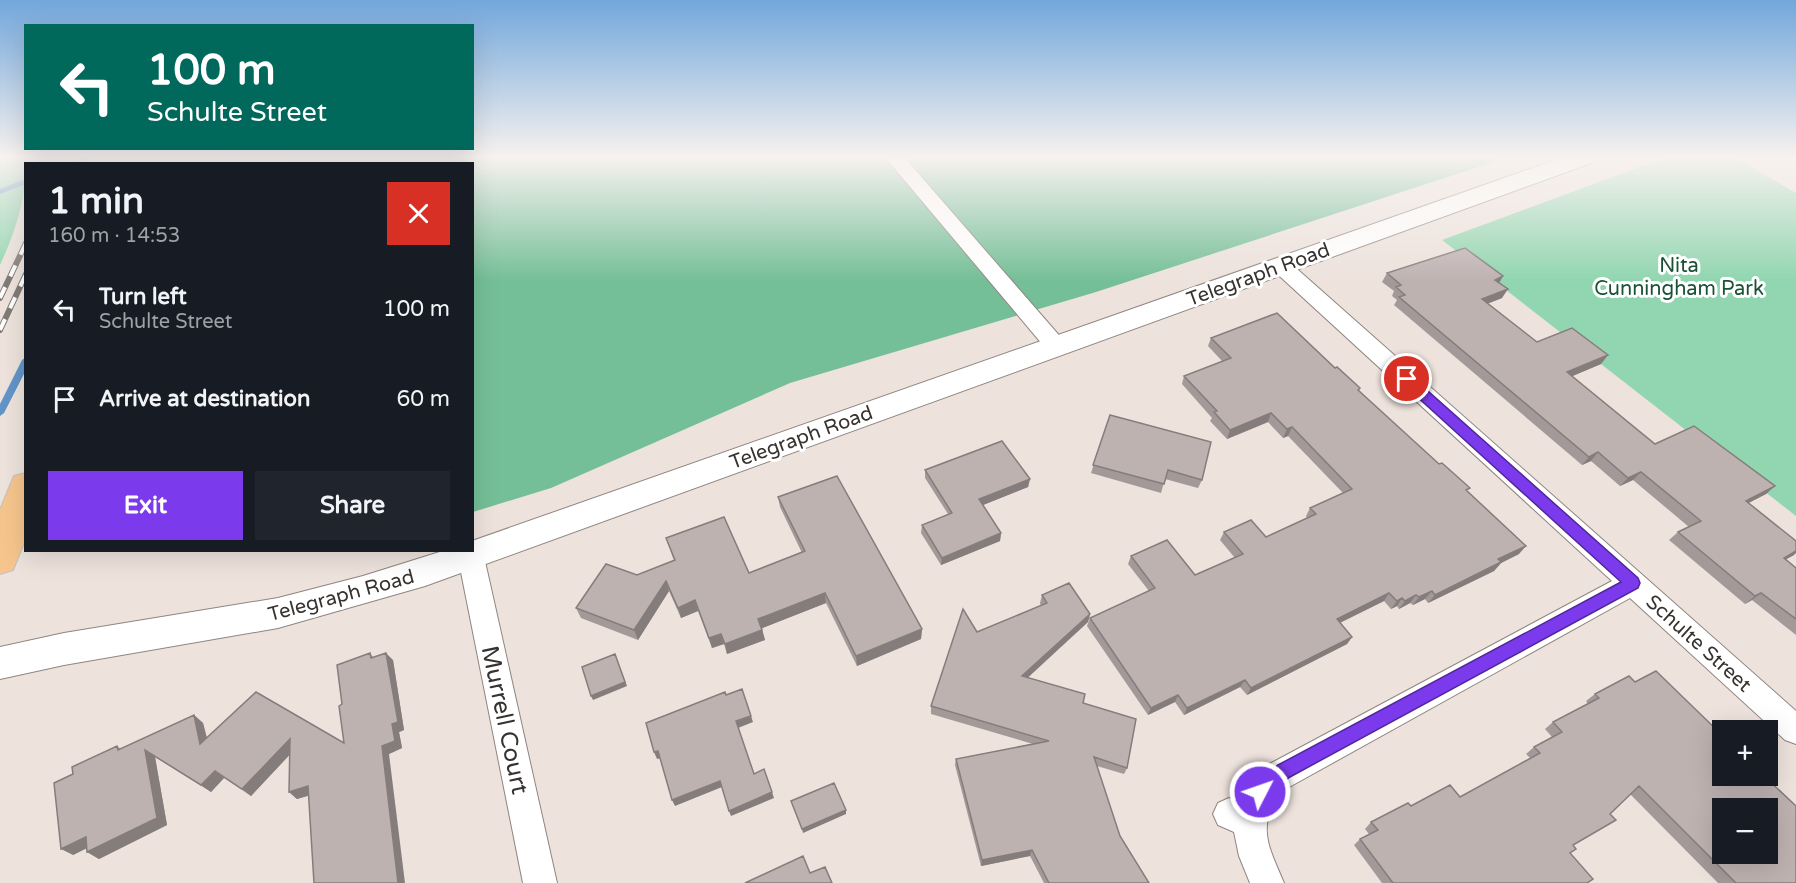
<!DOCTYPE html>
<html lang="en">
<head>
<meta charset="utf-8">
<style>
	:root { --surface:#171b24; --page:#20242c; --text:#f1f3f6; --muted:#9ea1a6; --accent:#7c3aed }
	body { margin:0; font-family:"Varela Round",sans-serif; background:var(--page); color:var(--text); height:100vh; display:flex; flex-direction:column; font-size:22px; white-space:nowrap }
	* { box-sizing:border-box; margin:0 }
	p { font-size:20px; color:var(--muted) }
	.icon { flex:none; width:33px; height:33px; fill:none; stroke:currentColor; stroke-width:2; stroke-linecap:round; stroke-linejoin:round }
	.map { position:relative; flex:1; overflow:hidden }
	.panel { position:absolute; left:24px; top:162px; width:450px; height:390px; display:flex; flex-direction:column; background:var(--surface); border-radius:0px; box-shadow:0 6px 24px #0002 }
	.panel>* { flex:none }
	.banner { position:absolute; left:24px; top:24px; width:450px; height:126px; border-radius:0px; box-shadow:0 6px 24px #0002; background:#00695c; color:#fff; overflow:hidden }
	.buttons { position:absolute; left:1712px; top:720px; display:grid; gap:12px }
	.buttons a { display:grid; place-items:center; width:66px; height:66px; border-radius:0px; background:var(--surface); box-shadow:0 6px 24px #0002; font-size:30px }
	.pin { position:absolute; display:grid; place-items:center; width:51px; height:51px; color:#fff; margin:-26px; border:3px solid #fff; border-radius:50%; box-shadow:0 2px 6px #0007 }
	.me { position:absolute; width:66px; margin:-33px; rotate:49deg; stroke-linejoin:round; filter:drop-shadow(0 0 4px #0008) }
	.turn { display:flex; align-items:center; gap:21px; height:126px; padding:0 24px; font-size:27px }
	.turn .icon { width:78px; height:78px; stroke-width:2.5 }
	.turn b { display:block; font-size:42px; line-height:51px }
	.round { display:grid; place-items:center; flex:none; width:63px; height:63px; border-radius:0px; background:var(--page) }
	.summary { display:flex; align-items:center; justify-content:space-between; height:102px; padding:0 24px }
	h1 { font-size:36px; font-weight:700; line-height:45px }
	.cta { display:flex; gap:12px; margin-top:auto; padding:12px 24px }
	.cta a { flex:1; height:69px; border-radius:0px; background:var(--accent); color:#fff; font-size:24px; font-weight:700; line-height:69px; text-align:center }
	.cta a+a { background:var(--page); color:var(--text) }
	ul { padding:0; list-style:none }
	li { display:flex; align-items:center; gap:18px; height:90px; padding:0 24px }
	li div { flex:1 }
	li b { display:block; font-size:22px }
	li em { font-style:normal }
	.map>svg:first-child { display:block }
	.green { fill:#91d6b0 }
	.forest { fill:#74bf97 }
	.lines { fill:none; stroke-linecap:round; stroke-linejoin:round }
	.stream { fill:#6194c8; fill-rule:evenodd }
	.minor-casing { stroke:#8f8580; stroke-width:2 }
	.tertiary-casing { stroke:#8f8580; stroke-width:2 }
	.primary-casing { stroke:#c3c2c1; stroke-width:2 }
	.minor { fill:#fff; fill-rule:evenodd }
	.tertiary { fill:#fff; fill-rule:evenodd }
	.primary { fill:#f5c58d; fill-rule:evenodd }
	.rail-casing { stroke:#817a76; stroke-width:6 }
	.rail { stroke:#fff; stroke-width:4; stroke-dasharray:12; stroke-linecap:butt }
	.wall { fill:#a39998 }
	.shaded-wall { fill:#857d7c }
	.building { fill:#beb2b1; stroke:#857d7c; stroke-width:1.5; fill-rule:evenodd }
	.route { fill:#7c3aed; stroke:#51269a; stroke-width:1.5 }
	.labels { text-anchor:middle; stroke-width:6; stroke-linejoin:round; paint-order:stroke }
	.park-label { font-size:20px; fill:#185237; stroke:#fff }
	.street-label { font-size:20px; fill:#363230; stroke:#fff }
	.near-street-label { font-size:24px; fill:#363230; stroke:#fff }
</style>
</head>
<body>
<div class="map">
<svg width="1796" height="883" viewBox="0 0 1796 883">
	<rect width="100%" height="100%" fill="#ede2dc"/>
	<path class="green" d="M0,157H32L30,163L26,164C26,199 15,233 0,265Z
		M1667,157H1734L1796,193V516L1442,240Z"/>
	<path class="forest" d="M293,157H1509L1096,292L790,383L551,488L473,512L472,164H288Z"/>
	<g class="lines">
		<path class="stream" d="M82,157H91L78,164H68Z
			M26,179V184L0,194V189Z
			M26,357V370L4,413L0,416V404L22,360Z"/>
		<defs>
			<path id="minor" d="M885,157H904L1064,341L1067,346L1064,351L1056,354L1048,351Z
				M1281,259L1288,261L1796,711V744L1785,740L1630,598L1282,791C1255,826 1269,847 1284,883H1250L1239,856L1234,832L1218,825L1213,814L1218,803L1229,798L1240,802L1250,781L1260,769L1612,581L1274,271L1271,266L1274,261Z
				M472,546L480,549L484,557L557,883H523L458,557L461,550H472Z"/>
			<path id="tertiary" d="M1564,157H1597L1594,162L425,586L278,628L64,665L0,679V647L64,633L278,598L363,576L446,550H472V541Z"/>
			<path id="primary" d="M200,157H225L221,164H196Z
				M26,473V538L13,570L0,574V510L14,476Z"/>
		</defs>
		<use href="#minor" class="minor-casing"/>
		<use href="#tertiary" class="tertiary-casing"/>
		<use href="#primary" class="primary-casing"/>
		<use href="#minor" class="minor"/>
		<use href="#tertiary" class="tertiary"/>
		<use href="#primary" class="primary"/>
		<defs>
			<path id="rail" d="M45,164L46,157
				M58,164L59,157
				M0,298L26,243
				M0,330L26,274"/>
		</defs>
		<use href="#rail" class="rail-casing"/>
		<use href="#rail" class="rail"/>
	</g>
	<path class="wall" d="M1387,273L1503,276L1499,283L1502,298L1487,304L1537,342L1608,355L1601,364L1572,376L1655,444L1775,486L1766,494L1748,503L1794,555L1786,559L1796,568V635L1752,600L1745,604L1669,540L1678,532L1689,527L1633,480L1620,486L1591,461L1582,465L1394,305L1397,300L1392,296L1394,291L1382,282Z
		M1211,338L1335,368L1360,388L1359,391L1468,491L1519,554L1501,563L1494,571L1428,603L1425,599L1413,605L1410,603L1399,609L1397,606L1391,609L1384,601L1340,623L1352,637L1347,644L1247,695L1240,687L1184,715L1175,702L1148,715L1087,626L1090,618L1149,591L1128,564L1131,556L1195,575L1235,558L1220,540L1224,532L1266,537L1307,518L1306,516L1310,508L1343,493L1288,436L1283,438L1268,422L1227,439L1210,421L1212,418L1182,384L1184,376L1222,361L1208,346Z
		M1110,415L1202,480L1198,488L1165,479L1161,493L1091,473Z
		M925,470L1030,479L1028,487L983,505L1001,533L1000,541L941,565L921,533L922,525L948,514L925,478Z
		M778,497L922,629L921,639L857,666L826,603L762,628L765,640L727,654L724,644L712,648L698,611L681,618L669,591L638,640L581,618L576,608L637,575L674,561L666,538L749,573L802,553L780,507Z
		M1042,595L1090,614L1088,622L1027,677L1083,703L1127,768L1124,774L1097,766L1120,836L1149,883H1044L1030,856L981,866L955,765L956,759L1033,744L931,714V706L1041,606L1040,603Z
		M370,653L373,657L393,660L404,730L399,732L402,748L389,754L308,796L297,799L289,792V755L251,796L224,778L211,792L155,757L167,825L99,859L87,852V848L73,855V774L117,746L121,749L194,715L203,723L207,738L344,743Z
		M1595,694L1796,883H1718L1630,794L1573,845L1570,853L1587,883H1382L1354,845L1360,839L1369,834L1365,829L1371,822L1411,806L1460,797L1530,758L1526,754L1534,747L1552,737L1545,729L1553,722L1588,704L1586,701Z"/>
	<path class="shaded-wall" d="M1503,276L1498,285L1495,280Z
		M1508,289L1502,298L1476,308L1482,299Z
		M1608,355L1601,364L1561,381L1567,372Z
		M1271,413L1268,422L1227,439L1230,430Z
		M1292,427L1288,436L1283,438L1287,429Z
		M1598,452L1591,461L1582,465L1589,457Z
		M1641,472L1633,480L1620,486L1628,478Z
		M1030,479L1028,487L978,507L979,499Z
		M1775,486L1766,494L1737,509L1746,501Z
		M1001,533L1000,541L941,565L942,558Z
		M1526,546L1519,554L1501,563L1494,571L1428,603L1435,595L1498,559Z
		M1796,551V553L1794,555L1774,566L1784,558Z
		M666,581L669,591L638,640L634,630Z
		M1432,591L1425,599L1413,605L1419,597Z
		M825,593L826,603L760,629L758,619Z
		M1389,593L1384,601L1331,627L1337,619Z
		M1761,593L1752,600L1745,604L1755,596Z
		M1416,595L1410,603L1399,609L1405,601Z
		M1402,598L1397,606L1391,609L1397,601Z
		M695,600L698,611L681,618L678,608Z
		M1090,614L1088,622L1021,684L1022,676Z
		M922,629L921,639L857,666L856,656Z
		M762,630L765,640L727,654L725,644Z
		M721,634L724,644L712,648L709,638Z
		M1352,637L1347,644L1247,695L1251,688Z
		M386,653L393,660L404,730L399,732L402,748L389,754L405,883H398L382,746L392,724Z
		M615,654L627,686L593,700L591,696Z
		M1245,680L1240,687L1184,715L1187,708Z
		M1178,695L1175,702L1148,715L1151,708Z
		M194,715L203,723L210,751L200,744Z
		M751,716L753,722L738,728L736,721Z
		M290,739L298,746L251,796L242,789Z
		M145,750L155,757L167,825L99,859L87,852Z
		M658,751L661,758L657,759L654,752Z
		M215,771L224,778L211,792L201,785Z
		M720,781L722,787L675,806L672,800Z
		M308,786L316,793L297,799L289,792Z
		M772,792L774,798L731,816L729,811Z
		M846,810V814L803,833L802,829Z
		M86,837L97,843L73,855L61,849Z
		M1032,850L1030,856L981,866L982,860Z"/>
	<path class="building" d="M1465,248L1503,276L1495,280L1508,289L1482,299L1537,342L1572,328L1608,355L1567,372L1655,444L1694,426L1775,486L1746,501L1796,541V551L1784,558L1796,568V619L1761,593L1755,596L1678,532L1701,521L1641,472L1628,478L1598,452L1589,457L1399,297L1405,295L1396,287L1401,285L1387,273Z
		M1277,313L1335,368L1337,367L1360,388L1358,390L1439,464L1442,463L1470,488L1466,490L1526,546L1498,559L1501,562L1435,595L1432,591L1419,597L1416,595L1405,601L1402,598L1397,601L1389,593L1337,619L1352,637L1251,688L1245,680L1187,708L1178,695L1151,708L1090,618L1155,588L1131,556L1167,540L1195,575L1243,554L1224,532L1251,520L1266,537L1316,514L1310,508L1352,489L1292,427L1287,429L1271,413L1230,430L1214,412L1217,411L1184,376L1231,358L1211,338Z
		M1110,415L1211,442L1202,480L1168,470L1164,484L1093,465Z
		M1002,441L1030,479L979,499L1001,533L942,558L922,525L952,513L925,470Z
		M837,476L922,629L856,656L825,593L758,619L762,630L725,644L721,634L709,638L695,600L678,608L666,581L634,630L576,608L606,564L637,575L675,560L666,538L724,517L749,573L805,551L778,497Z
		M1069,583L1090,614L1022,676L1085,694L1083,703L1136,719L1127,768L1094,757L1120,836L1149,883H1049L1032,850L982,860L956,759L1049,741L931,706L963,609L977,632L1047,603L1042,595Z
		M370,653L371,658L386,653L398,722L392,724L395,741L382,746L398,883H314L308,786L289,792L290,739L242,789L215,771L201,785L145,750L157,818L87,852L86,837L61,849L54,783L73,774L72,767L117,746L118,750L194,715L200,744L256,692L344,743L339,706L342,704L337,665Z
		M615,654L625,682L591,696L582,667Z
		M1656,671L1722,735V776H1764L1796,806V883H1736L1639,786L1610,814L1616,820L1573,845L1576,849L1570,853L1593,879L1587,883H1393L1360,839L1378,830L1371,822L1408,803L1411,806L1450,785L1460,797L1540,753L1534,747L1562,732L1553,722L1599,698L1595,694L1629,676L1635,682ZM1722,808H1767V854H1722Z
		M742,689L751,716L736,721L754,774L764,769L772,792L729,811L720,781L672,800L658,751L654,752L646,723L725,692L726,695Z
		M834,783L846,810L802,829L791,801Z
		M803,856L810,873L825,867L832,883H745Z"/>
	<linearGradient id="sky" x2="0" y2="1"><stop stop-color="#72a7db"/><stop offset="0.56" stop-color="#f7f2ef"/><stop offset="1" stop-color="#f7f2ef" stop-opacity="0"/></linearGradient>
	<rect width="1796" height="281" fill="url(#sky)"/>
	<path class="route" d="M1407,375L1411,376L1638,578L1640,583L1638,588L1290,777L1260,800L1254,798L1251,792L1254,785L1278,765L1621,582L1402,383L1400,379L1402,376Z"/>
	<g class="labels">
		<g class="park-label">
			<text x="1679" y="272">Nita<tspan x="1679" dy="23">Cunningham Park</tspan></text>
		</g>
		<g class="street-label">
			<text transform="translate(1258 274) rotate(-20)" y="7">Telegraph Road</text>
			<text transform="translate(801 437) rotate(-20)" y="7">Telegraph Road</text>
			<text transform="translate(341 595) rotate(-15)" y="7">Telegraph Road</text>
			<text transform="translate(1699 643) rotate(42)" y="7">Schulte Street</text>
		</g>
		<g class="near-street-label">
			<text transform="translate(505 720) rotate(78)" y="8">Murrell Court</text>
		</g>
	</g>
</svg>
<div class="buttons">
<a>+</a>
<a>−</a>
</div>
<div class="pin" style="left:1407px;top:379px;background:#d93025"><svg class="icon" aria-label="arrive" viewBox="0 0 24 24"><path d="M6 21V4h12l-3 4 3 4H6"/></svg></div>
<svg class="me" style="left:1260px;top:792px" viewBox="-20 -20 40 40"><circle r="17" fill="#7c3aed" stroke="#fff" stroke-width="3"/><path d="M0-11L8 9 0 5-8 9z" fill="#fff"/></svg>
<div class="banner">
<div class="turn"><svg class="icon" aria-label="left" viewBox="0 0 24 24"><path d="M17 20v-9H6M10 6l-5 5 5 5"/></svg><div><b>100 m</b>Schulte Street</div></div>
</div>
<section class="panel">
<div class="summary"><div><h1>1 min</h1><p>160 m · 14:53</p></div><a class="round" style="background:#d93025;color:#fff"><svg class="icon" aria-label="close" viewBox="0 0 24 24"><path d="M6 6l12 12M18 6L6 18"/></svg></a></div>
<ul>
<li><svg class="icon" aria-label="left" viewBox="0 0 24 24"><path d="M17 20v-9H6M10 6l-5 5 5 5"/></svg><div><b>Turn left</b><p>Schulte Street</p></div><em>100 m</em></li>
<li><svg class="icon" aria-label="arrive" viewBox="0 0 24 24"><path d="M6 21V4h12l-3 4 3 4H6"/></svg><div><b>Arrive at destination</b></div><em>60 m</em></li>
</ul>
<div class="cta"><a>Exit</a><a>Share</a></div>
</section>
</div>
</body>
</html>
